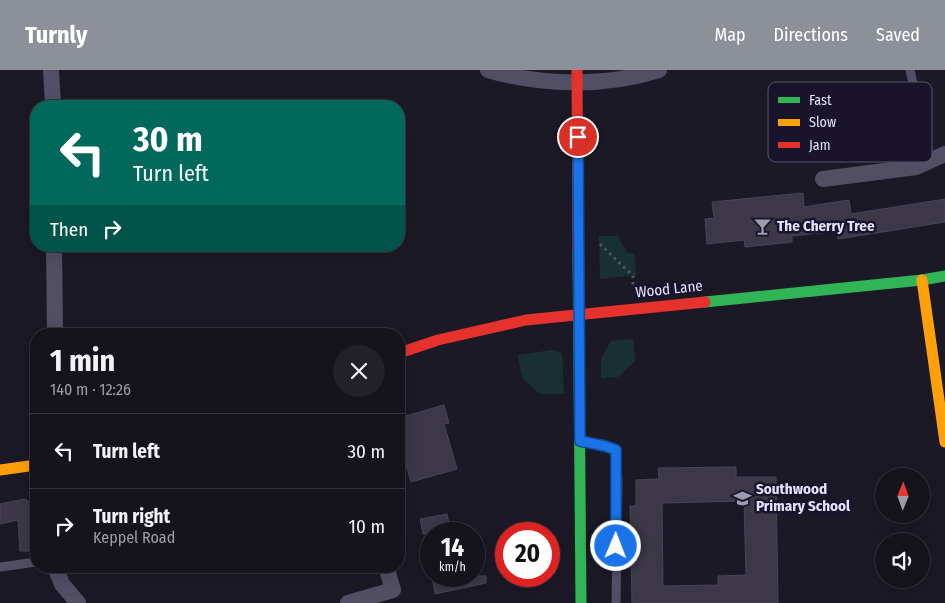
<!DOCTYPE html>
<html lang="en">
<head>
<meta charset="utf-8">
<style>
	:root { --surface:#15131c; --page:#222029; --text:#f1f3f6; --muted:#9d9ea3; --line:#34323b; --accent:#8c9099 }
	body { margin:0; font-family:"Fira Sans Condensed",sans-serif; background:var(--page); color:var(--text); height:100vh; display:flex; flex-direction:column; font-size:19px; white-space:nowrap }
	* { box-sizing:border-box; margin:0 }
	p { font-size:16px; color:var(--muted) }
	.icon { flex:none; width:28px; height:28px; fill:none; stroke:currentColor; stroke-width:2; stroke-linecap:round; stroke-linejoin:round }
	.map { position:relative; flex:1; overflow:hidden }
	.sheet { position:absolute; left:30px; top:258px; width:375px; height:245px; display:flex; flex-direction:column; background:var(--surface); border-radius:20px; box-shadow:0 5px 20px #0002,0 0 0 1px var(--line) }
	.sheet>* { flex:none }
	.hud { position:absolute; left:30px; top:30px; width:375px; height:152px; border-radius:20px; box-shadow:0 5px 20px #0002,0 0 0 1px var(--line); background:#00695c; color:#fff; overflow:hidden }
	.needle { width:32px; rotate:1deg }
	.controls { position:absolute; left:875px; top:398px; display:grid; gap:10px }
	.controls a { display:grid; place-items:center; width:55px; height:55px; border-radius:50%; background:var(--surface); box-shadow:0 5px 20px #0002,0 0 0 1px var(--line); font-size:25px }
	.speed { position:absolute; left:420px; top:452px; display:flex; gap:10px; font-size:25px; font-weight:700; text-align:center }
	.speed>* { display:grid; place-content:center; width:65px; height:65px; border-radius:50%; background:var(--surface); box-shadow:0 5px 20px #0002,0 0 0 1px var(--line); line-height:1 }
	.speed small { font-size:12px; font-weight:400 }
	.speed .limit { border:8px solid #d22; background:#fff; color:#111 }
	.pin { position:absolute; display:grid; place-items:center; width:42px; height:42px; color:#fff; margin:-21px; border:2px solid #fff; border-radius:50%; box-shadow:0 1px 5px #0007 }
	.me { position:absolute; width:55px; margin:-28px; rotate:1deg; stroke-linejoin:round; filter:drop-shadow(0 0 4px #0008) }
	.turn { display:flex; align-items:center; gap:18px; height:105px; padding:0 20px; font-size:22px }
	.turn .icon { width:65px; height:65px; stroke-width:2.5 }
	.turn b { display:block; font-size:35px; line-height:42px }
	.then { display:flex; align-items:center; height:48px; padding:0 20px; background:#0003; gap:10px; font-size:19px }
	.round { display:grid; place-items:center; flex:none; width:52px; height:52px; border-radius:26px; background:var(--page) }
	.headline { display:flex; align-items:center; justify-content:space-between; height:85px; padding:0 20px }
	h1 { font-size:30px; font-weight:700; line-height:38px }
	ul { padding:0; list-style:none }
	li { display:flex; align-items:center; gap:15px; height:75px; padding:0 20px; border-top:1px solid var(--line) }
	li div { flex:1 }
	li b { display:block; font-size:19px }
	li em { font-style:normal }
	header { display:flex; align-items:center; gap:30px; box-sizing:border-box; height:70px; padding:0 25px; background:var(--accent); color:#fff }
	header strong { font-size:24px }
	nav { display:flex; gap:28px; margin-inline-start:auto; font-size:18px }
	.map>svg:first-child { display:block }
	.green { fill:#193032 }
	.building { fill:#3c3847; stroke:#494558; fill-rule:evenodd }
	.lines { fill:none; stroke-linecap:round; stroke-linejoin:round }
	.path { stroke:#4c5764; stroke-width:3; stroke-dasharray:2.5 4; stroke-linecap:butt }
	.lane { stroke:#524f65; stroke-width:9 }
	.street { stroke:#524f65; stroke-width:16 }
	.fast { stroke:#30b455; stroke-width:11 }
	.slow { stroke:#ff9f0a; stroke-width:11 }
	.jam { stroke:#e5322d; stroke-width:11 }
	.route-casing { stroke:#114b97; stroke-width:12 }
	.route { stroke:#1a73e8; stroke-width:9 }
	.labels { text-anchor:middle; stroke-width:5; stroke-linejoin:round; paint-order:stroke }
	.poi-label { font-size:15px; font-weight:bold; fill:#e5e1fc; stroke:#19142b; text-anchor:start }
	.street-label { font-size:15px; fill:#e5e1fc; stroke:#19142b }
	.key { fill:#19142b; stroke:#56526a; stroke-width:1 }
	.key-label { font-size:14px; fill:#e5e1fc }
</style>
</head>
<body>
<header>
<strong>Turnly</strong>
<nav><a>Map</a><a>Directions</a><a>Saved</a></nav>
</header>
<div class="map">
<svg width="945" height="533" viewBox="0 0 945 533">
	<rect width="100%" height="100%" fill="#1c1926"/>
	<path class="green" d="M599,166H618L627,183L634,184L636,205L600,209Z
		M633,269L635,291L618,307L601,308V288L611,271Z
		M552,280L562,283L564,324H540L522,308L518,285Z"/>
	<path class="building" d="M803,123L804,137L849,130L851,144L945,129V152L838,169L837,161L792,166V172L745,177L744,170L707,174L705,149L714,148L712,132Z
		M444,335L449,353L444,354L457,399L411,412L399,370V348Z
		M736,397V407H776L778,533H632L630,436H636V410L659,409L658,398ZM744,431L746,505L718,506V515L663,516L662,433Z
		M25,429L36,438V481H20L18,450L0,454V434Z
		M447,444L451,464H423L420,449Z
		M432,506H486V513L435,524Z"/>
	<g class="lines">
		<path class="path" d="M600,174L633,206V215"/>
		<path class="lane" d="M910,0L930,91
			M581,371L605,376L616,380L618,411L616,533
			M0,497L36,492"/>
		<path class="street" d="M51,0L53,36
			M488,0C542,16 605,17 659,0
			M823,109L916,97L945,84
			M54,176L55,264
			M55,496L62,514L78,533
			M348,533L393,520L386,496"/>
		<path class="fast" d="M578,182L581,533
			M705,232L922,210L945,206"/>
		<path class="slow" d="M922,210L945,372
			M0,400L36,395"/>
		<path class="jam" d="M577,0L578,182
			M399,283L438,270L526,250L705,232"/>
	</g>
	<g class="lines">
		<defs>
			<path id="route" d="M578,67L580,371L605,376L616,380V476"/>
		</defs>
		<use href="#route" class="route-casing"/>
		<use href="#route" class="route"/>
	</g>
	<defs>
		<symbol id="bar-bare" viewBox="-9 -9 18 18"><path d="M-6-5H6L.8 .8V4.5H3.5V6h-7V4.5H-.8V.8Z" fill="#9f9bb1" stroke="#19142b" stroke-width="2.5" paint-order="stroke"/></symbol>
		<symbol id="school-bare" viewBox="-9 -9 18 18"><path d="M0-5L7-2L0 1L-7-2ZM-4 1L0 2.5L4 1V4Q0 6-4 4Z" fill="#9f9bb1" stroke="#19142b" stroke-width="2.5" paint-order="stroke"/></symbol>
	</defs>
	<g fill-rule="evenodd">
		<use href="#bar-bare" x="750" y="144" width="25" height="25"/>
		<use href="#school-bare" x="730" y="416" width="25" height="25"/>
	</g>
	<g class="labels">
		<g class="poi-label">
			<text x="777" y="161">The Cherry Tree</text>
			<text x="756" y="424">Southwood<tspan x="756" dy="17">Primary School</tspan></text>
		</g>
		<g class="street-label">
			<text transform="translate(669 219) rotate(-6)" y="5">Wood Lane</text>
		</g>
	</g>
	<rect x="768" y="12" width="164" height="80" rx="8" class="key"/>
	<rect x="778" y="27" width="22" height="6" fill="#30b455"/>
	<rect x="778" y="49" width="22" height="7" fill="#ff9f0a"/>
	<rect x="778" y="72" width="22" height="6" fill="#e5322d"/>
	<g class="key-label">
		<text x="809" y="35">Fast</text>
		<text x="809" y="57">Slow</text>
		<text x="809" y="80">Jam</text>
	</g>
</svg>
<div class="controls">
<a><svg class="needle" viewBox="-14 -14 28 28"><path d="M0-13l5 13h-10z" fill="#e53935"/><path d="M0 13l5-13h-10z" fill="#9d9ea3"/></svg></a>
<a><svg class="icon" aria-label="sound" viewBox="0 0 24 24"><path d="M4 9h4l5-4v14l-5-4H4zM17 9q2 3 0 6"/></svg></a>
</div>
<div class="speed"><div>14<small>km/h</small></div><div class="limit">20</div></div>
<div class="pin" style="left:578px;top:67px;background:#d93025"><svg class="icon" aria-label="arrive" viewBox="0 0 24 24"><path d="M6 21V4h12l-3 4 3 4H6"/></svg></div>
<svg class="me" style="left:616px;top:476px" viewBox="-20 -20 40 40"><circle r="17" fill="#1a73e8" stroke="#fff" stroke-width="3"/><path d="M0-11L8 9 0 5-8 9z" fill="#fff"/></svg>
<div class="hud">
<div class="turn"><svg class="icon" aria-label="left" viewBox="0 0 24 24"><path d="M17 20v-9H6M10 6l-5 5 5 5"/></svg><div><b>30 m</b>Turn left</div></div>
<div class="then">Then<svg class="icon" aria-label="right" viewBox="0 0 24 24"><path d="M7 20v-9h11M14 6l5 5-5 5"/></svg></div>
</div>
<section class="sheet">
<div class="headline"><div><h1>1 min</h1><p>140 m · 12:26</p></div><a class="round"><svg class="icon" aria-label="close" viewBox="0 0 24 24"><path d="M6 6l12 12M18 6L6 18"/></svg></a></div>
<ul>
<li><svg class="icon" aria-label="left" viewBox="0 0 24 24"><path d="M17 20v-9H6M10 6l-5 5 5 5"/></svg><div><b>Turn left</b></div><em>30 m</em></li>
<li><svg class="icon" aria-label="right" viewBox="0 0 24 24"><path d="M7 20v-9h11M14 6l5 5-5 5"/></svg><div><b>Turn right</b><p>Keppel Road</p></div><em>10 m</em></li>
</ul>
</section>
</div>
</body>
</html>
